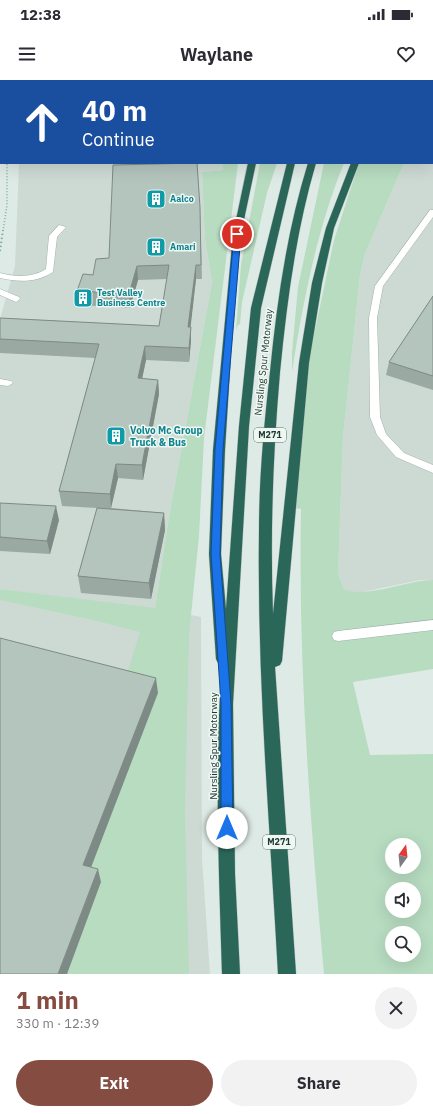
<!DOCTYPE html>
<html lang="en">
<head>
<meta charset="utf-8">
<style>
	:root { --surface:#fff; --page:#f2f2f3; --text:#2b2b33; --muted:#7c7c81; --accent:#854d41 }
	body { margin:0; font-family:"IBM Plex Sans",sans-serif; background:var(--page); color:var(--text); height:100vh; display:flex; flex-direction:column; font-size:15px; white-space:nowrap }
	* { box-sizing:border-box; margin:0 }
	p { font-size:13px; color:var(--muted) }
	.icon { flex:none; width:22px; height:22px; fill:none; stroke:currentColor; stroke-width:2; stroke-linecap:round; stroke-linejoin:round }
	.map { position:relative; height:894px; overflow:hidden }
	.drawer { display:flex; flex-direction:column; background:var(--surface); flex:1 }
	.drawer>* { flex:none }
	.guide { position:absolute; left:0px; top:0px; width:433px; height:84px; box-shadow:0 4px 16px #0002; background:#1a4fa0; color:#fff; overflow:hidden }
	.needle { width:26px; rotate:15deg }
	.buttons { position:absolute; left:385px; top:758px; display:grid; gap:8px }
	.buttons a { display:grid; place-items:center; width:36px; height:36px; border-radius:50%; background:var(--surface); box-shadow:0 4px 16px #0002; font-size:20px }
	.pin { position:absolute; display:grid; place-items:center; width:34px; height:34px; color:#fff; margin:-17px; border:2px solid #fff; border-radius:50%; box-shadow:0 1px 4px #0007 }
	.me { position:absolute; width:44px; margin:-22px; rotate:0deg; stroke-linejoin:round; filter:drop-shadow(0 0 3px #0008) }
	.turn { display:flex; align-items:center; gap:14px; height:84px; padding:0 16px; font-size:18px }
	.turn .icon { width:52px; height:52px; stroke-width:2.5 }
	.turn b { display:block; font-size:28px; line-height:34px }
	.round { display:grid; place-items:center; flex:none; width:42px; height:42px; border-radius:21px; background:var(--page) }
	.headline { display:flex; align-items:center; justify-content:space-between; height:68px; padding:0 16px }
	h1 { font-size:24px; font-weight:700; line-height:30px; color:var(--accent) }
	.primary-button { display:flex; gap:8px; margin-top:auto; padding:8px 16px }
	.primary-button a { flex:1; height:46px; border-radius:24px; background:var(--accent); color:#fff; font-size:16px; font-weight:700; line-height:46px; text-align:center }
	.primary-button a+a { background:var(--page); color:var(--text) }
	.status { display:flex; justify-content:space-between; align-items:center; height:28px; padding:0 20px; background:var(--surface); direction:ltr }
	.status svg { height:11px; fill:currentColor }
	header { display:flex; justify-content:space-between; align-items:center; height:52px; padding:0 16px; background:var(--surface); font-size:18px; font-weight:700 }
	.map>svg:first-child { display:block }
	.built { fill:#cddad4 }
	.green { fill:#b7dcc0; fill-rule:evenodd }
	.lines { fill:none; stroke-linecap:round; stroke-linejoin:round }
	.lane-casing { stroke:#a1b2ac; stroke-width:1 }
	.secondary-casing { stroke:#9eb6ad; stroke-width:1 }
	.highway-casing { stroke:#bcc4c2; stroke-width:1 }
	.path-far1 { stroke:#7eaf9e; stroke-width:1.5; stroke-dasharray:1 2; stroke-linecap:butt }
	.path { stroke:#7eaf9e; stroke-width:2; stroke-dasharray:1.5 2.5; stroke-linecap:butt }
	.lane { fill:#fff; fill-rule:evenodd }
	.secondary { fill:#fff; fill-rule:evenodd }
	.highway { fill:#2b6759; fill-rule:evenodd }
	.wall { fill:#9ba9a3 }
	.shaded-wall { fill:#7e8a85 }
	.building { fill:#b4c5be; stroke:#7e8a85 }
	.route { fill:#1a73e8; stroke:#114b97 }
	.labels { text-anchor:middle; stroke-width:3; stroke-linejoin:round; paint-order:stroke }
	.far-culture-label { font-size:9px; font-weight:bold; fill:#0d838f; stroke:#eff7f3; text-anchor:start }
	.shield { fill:#eff7f3; stroke:#5e736d; stroke-width:1 }
	.shield-label { font-size:9px; font-weight:bold; fill:#203a33 }
	.street-label { font-size:10px; fill:#203a33; stroke:#eff7f3 }
	.culture-label { font-size:10px; font-weight:bold; fill:#0d838f; stroke:#eff7f3; text-anchor:start }
</style>
</head>
<body>
<div class="status"><b>12:38</b><svg viewBox="0 0 49 12"><path d="M0 12V9h3v3zM5 12V6h3v6zM10 12V3h3v9zM15 12V0h3v12zM26 1h20v11H26zM47 4h2v5h-2z"/></svg></div>
<header><svg class="icon" aria-label="menu" viewBox="0 0 24 24"><path d="M4 6h16M4 12h16M4 18h16"/></svg>Waylane<svg class="icon" aria-label="heart" viewBox="0 0 24 24"><path d="M12 20l-8-8c-3-5 5-10 8-4 3-6 11-1 8 4z"/></svg></header>
<div class="map">
<svg width="433" height="894" viewBox="0 0 433 894">
	<rect width="100%" height="100%" fill="#deeae5"/>
	<path class="built" d="M20,0H185V1H20Z
		M433,41V500H420L358,513L351,512L344,509L338,494L343,357L360,195L365,174L404,83H432Z
		M19,83H222L223,90L202,92L205,160L212,202L169,437L155,528L201,537L202,778L210,894H0V510L68,518L0,509V239L15,186Z"/>
	<path class="green" d="M222,83H238L204,358L199,456L189,555L185,732L189,894H66L87,798L125,600L140,552L89,539L0,520V509L155,528L169,437L212,202L205,160L202,92L223,90Z
		M260,83H277L267,113L242,222L240,244L238,245L236,250L241,185Z
		M324,83H344C317,149 303,222 292,292V272L298,207Z
		M359,83H404L365,174L360,195L343,357L338,494L344,509C365,519 408,500 433,500V589L353,602L370,675L433,674V894H324C310,739 298,585 301,429L295,428L310,274L334,160ZM392,765H414V787H392ZM392,809H414V831H392ZM392,853H414V875H392Z"/>
	<g class="lines">
		<defs>
			<path id="lane" d="M57,0H63V1H57Z
				M153,0H159L160,1H154Z
				M430,130H433V137L383,206L377,238L380,337L386,354L404,373L433,385V393L396,377L377,355L370,337L369,238L375,206Z
				M59,145L66,147L57,157L53,192C36,203 19,202 0,198V193C16,197 32,198 46,189L49,156Z
				M0,209L19,217L20,219L16,222L0,215Z
				M0,299L11,301L13,303L8,306L0,305Z
				M433,540V550L338,561L334,560L332,556L334,552L338,551Z"/>
			<path id="secondary" d="M268,0H279V1H268Z"/>
			<path id="highway" d="M246,0H253V1H246Z
				M319,0H326L319,1Z
				M339,0H346L339,1Z
				M432,10H433L432,15Z
				M248,83H256L241,154L231,274L225,370L221,474L226,529L239,346L251,228L287,83H295L261,228L249,346L233,624L235,794L240,894H222C219,791 214,687 222,584L218,583L216,579L209,474L213,370L233,154Z
				M308,83H316C296,151 287,221 280,292C273,373 270,453 273,534L299,283L312,203L326,148L351,83H359L334,148L322,203L309,283L282,581L280,585L275,587L296,894H278C270,747 257,599 259,452C259,398 264,345 270,292C277,221 287,151 308,83Z"/>
		</defs>
		<use href="#lane" class="lane-casing"/>
		<use href="#secondary" class="secondary-casing"/>
		<use href="#highway" class="highway-casing"/>
		<path class="path-far1" d="M3,151L7,125V83"/>
		<path class="path" d="M0,171L3,150"/>
		<use href="#lane" class="lane"/>
		<use href="#secondary" class="secondary"/>
		<use href="#highway" class="highway"/>
	</g>
	<path class="wall" d="M200,127L202,199H196L190,247L191,261L189,282L146,280L142,299L158,300L159,314L143,400L118,398L111,428L164,433L165,450L151,519L81,513L78,496L97,428L62,426L59,411L95,278L0,273V238L159,246L167,199L138,200L130,228L79,225L77,211L109,178Z
		M433,216V310L386,295L389,282Z
		M0,423L59,440L50,474L0,471Z"/>
	<path class="shaded-wall" d="M196,185V199L189,261L188,247Z
		M137,186L138,200L130,228L129,214Z
		M191,247V261L189,282V268Z
		M145,266L146,280L139,313L138,298Z
		M158,300L159,314L143,400L142,385Z
		M116,384L118,398L111,428L110,414Z
		M56,426L59,440L50,474L47,461Z
		M164,433L165,450L151,519L149,503Z
		M156,598L158,613L87,798L83,785Z
		M98,789L101,802L67,894H58Z"/>
	<path class="building" d="M197,83L200,127L201,185H196L188,247H191L189,268L145,266L138,298L158,300L142,385L116,384L110,414L59,411L99,264L0,259V238L159,246L169,185L137,186L129,214L77,211L83,194L93,195L96,179L109,178L113,85Z
		M433,216V296L389,282Z
		M0,423L56,426L47,461L0,457Z
		M97,428L164,433L149,503L78,496Z
		M0,558L156,598L83,785L98,789L58,894H0Z"/>
	<path class="route" d="M237,152L241,154L223,370L220,474L231,624L233,748L231,752L227,753L223,752L221,748V624L211,474L215,370L234,154Z"/>
	<defs>
		<symbol id="building-square" viewBox="-11 -11 22 22"><rect x="-9" y="-9" width="18" height="18" rx="4" fill="#0f9aa8" stroke="#eff7f3"/><path d="M-4-6H4V6H1V3H-1V6H-4ZM-2.5-4.3h1.7v1.8h-1.7ZM.8-4.3h1.7v1.8H.8ZM-2.5-1h1.7V.8h-1.7ZM.8-1h1.7V.8H.8Z" fill="#fff"/></symbol>
	</defs>
	<g fill-rule="evenodd">
		<use href="#building-square" x="145" y="108" width="22" height="22"/>
		<use href="#building-square" x="145" y="156" width="22" height="22"/>
		<use href="#building-square" x="72" y="207" width="22" height="22"/>
		<use href="#building-square" x="105" y="345" width="22" height="22"/>
	</g>
	<g class="labels">
		<g class="far-culture-label">
			<text x="170" y="122">Aalco</text>
			<text x="170" y="170">Amari</text>
			<text x="97" y="216">Test Valley<tspan x="97" dy="10">Business Centre</tspan></text>
		</g>
		<g class="shield">
			<rect x="254" y="348" width="32" height="14" rx="3"/>
			<rect x="263" y="755" width="32" height="14" rx="3"/>
		</g>
		<g class="shield-label">
			<text x="270" y="358">M271</text>
			<text x="279" y="765">M271</text>
		</g>
		<g class="street-label">
			<text transform="translate(263 282) rotate(-84)" y="4">Nursling Spur Motorway</text>
			<text transform="translate(213 666) rotate(-90)" y="4">Nursling Spur Motorway</text>
		</g>
		<g class="culture-label">
			<text x="130" y="354">Volvo Mc Group<tspan x="130" dy="12">Truck &amp; Bus</tspan></text>
		</g>
	</g>
</svg>
<div class="buttons">
<a><svg class="needle" viewBox="-14 -14 28 28"><path d="M0-13l5 13h-10z" fill="#e53935"/><path d="M0 13l5-13h-10z" fill="#7c7c81"/></svg></a>
<a><svg class="icon" aria-label="sound" viewBox="0 0 24 24"><path d="M4 9h4l5-4v14l-5-4H4zM17 9q2 3 0 6"/></svg></a>
<a><svg class="icon" aria-label="search" viewBox="0 0 24 24"><circle cx="10" cy="10" r="6"/><path d="M15 15l6 6"/></svg></a>
</div>
<div class="pin" style="left:237px;top:154px;background:#d93025"><svg class="icon" aria-label="arrive" viewBox="0 0 24 24"><path d="M6 21V4h12l-3 4 3 4H6"/></svg></div>
<svg class="me" style="left:227px;top:748px" viewBox="-20 -20 40 40"><circle r="19" fill="#fff"/><path d="M0-13L10 11 0 6-10 11z" fill="#1a73e8"/></svg>
<div class="guide">
<div class="turn"><svg class="icon" aria-label="ahead" viewBox="0 0 24 24"><path d="M12 20V5M6 11l6-6 6 6"/></svg><div><b>40 m</b>Continue</div></div>
</div>
</div>
<section class="drawer">
<div class="headline"><div><h1>1 min</h1><p>330 m · 12:39</p></div><a class="round"><svg class="icon" aria-label="close" viewBox="0 0 24 24"><path d="M6 6l12 12M18 6L6 18"/></svg></a></div>
<div class="primary-button"><a>Exit</a><a>Share</a></div>
</section>
</body>
</html>
